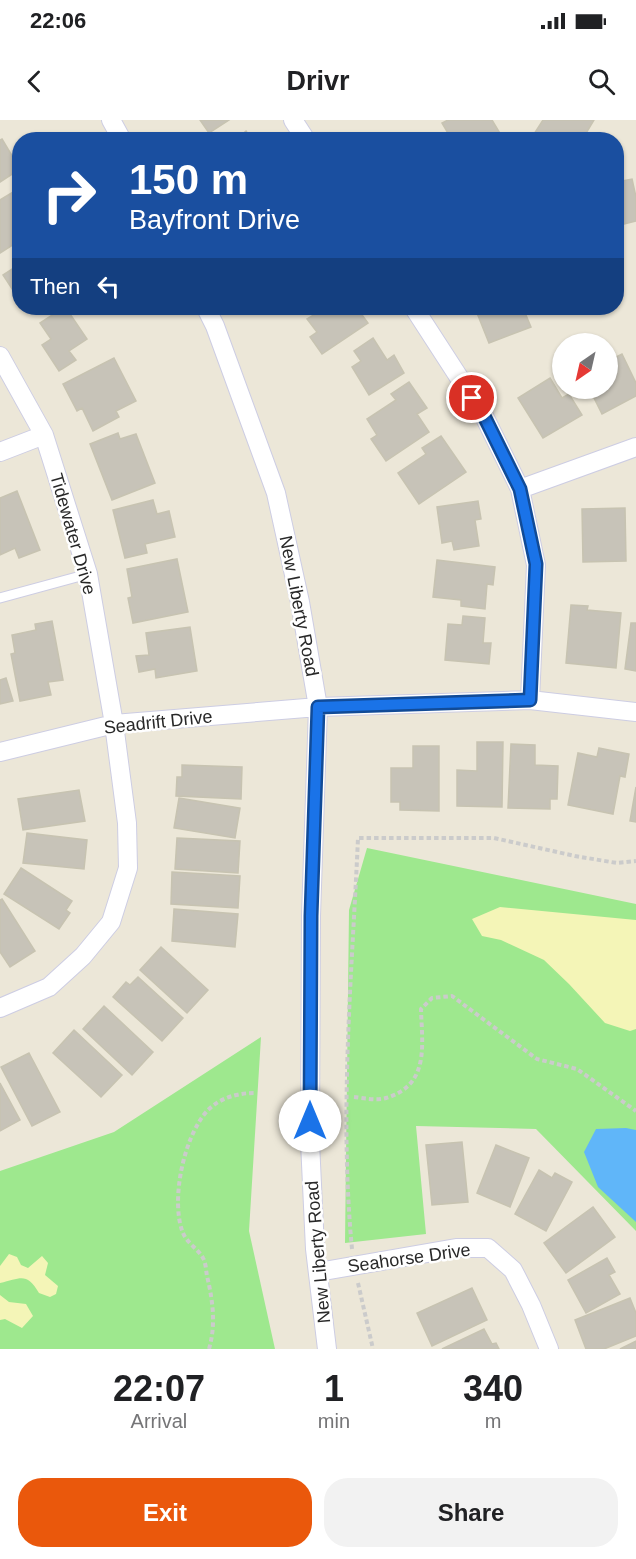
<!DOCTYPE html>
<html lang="en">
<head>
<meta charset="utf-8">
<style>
	:root { --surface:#fff; --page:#f2f2f2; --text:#202124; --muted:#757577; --accent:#ea580c }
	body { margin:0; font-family:Arial,sans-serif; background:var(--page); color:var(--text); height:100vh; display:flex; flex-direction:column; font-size:22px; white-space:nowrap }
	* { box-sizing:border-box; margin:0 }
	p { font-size:20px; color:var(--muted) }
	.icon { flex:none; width:33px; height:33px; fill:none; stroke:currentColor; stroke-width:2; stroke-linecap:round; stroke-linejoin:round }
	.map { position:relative; height:1229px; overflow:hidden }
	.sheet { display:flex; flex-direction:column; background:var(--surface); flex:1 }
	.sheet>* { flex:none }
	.guide { position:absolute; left:12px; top:12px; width:612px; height:183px; border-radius:24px; box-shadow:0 2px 4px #0004; background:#1a4fa0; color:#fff; overflow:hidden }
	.needle { width:39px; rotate:214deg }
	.buttons { position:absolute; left:552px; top:213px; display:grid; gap:12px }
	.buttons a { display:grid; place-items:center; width:66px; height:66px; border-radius:50%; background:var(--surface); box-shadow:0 2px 4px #0004; font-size:30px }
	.pin { position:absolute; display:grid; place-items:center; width:51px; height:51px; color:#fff; margin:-26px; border:3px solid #fff; border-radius:50%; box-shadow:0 2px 6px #0007 }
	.me { position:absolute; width:66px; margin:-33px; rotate:0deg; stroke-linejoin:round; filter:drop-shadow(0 0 4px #0008) }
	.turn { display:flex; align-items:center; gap:21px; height:126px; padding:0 18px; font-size:27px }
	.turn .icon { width:78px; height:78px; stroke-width:2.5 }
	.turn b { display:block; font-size:42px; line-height:51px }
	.then { display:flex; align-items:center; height:57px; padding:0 18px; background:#0003; gap:12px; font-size:22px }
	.eta { display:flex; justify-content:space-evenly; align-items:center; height:102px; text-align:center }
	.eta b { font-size:36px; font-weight:700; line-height:42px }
	.action { display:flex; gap:12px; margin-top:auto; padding:12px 18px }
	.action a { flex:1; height:69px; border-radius:24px; background:var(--accent); color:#fff; font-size:24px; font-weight:700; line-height:69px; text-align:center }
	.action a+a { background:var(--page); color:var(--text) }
	.status { display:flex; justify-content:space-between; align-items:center; height:42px; padding:0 30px; background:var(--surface); direction:ltr }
	.status svg { height:16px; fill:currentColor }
	header { display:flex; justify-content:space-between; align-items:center; height:78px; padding:0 18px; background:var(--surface); font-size:27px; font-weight:700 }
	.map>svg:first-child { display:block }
	.green { fill:#9ee88e }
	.sand { fill:#f4f5b7 }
	.water { fill:#60b6f9 }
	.building { fill:#c7c3b8; stroke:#c7c3b1; stroke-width:1.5 }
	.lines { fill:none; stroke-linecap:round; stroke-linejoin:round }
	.lane-casing { stroke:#cdcde3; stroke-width:11 }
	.street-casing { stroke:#cdcde3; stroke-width:20 }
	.path { stroke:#cbcbcb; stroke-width:4; stroke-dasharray:4.5 3; stroke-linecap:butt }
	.lane { stroke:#fff; stroke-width:9 }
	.street { stroke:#fff; stroke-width:18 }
	.route-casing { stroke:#114b97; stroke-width:15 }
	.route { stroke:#1a73e8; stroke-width:10 }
	.labels { text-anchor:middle; stroke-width:5; stroke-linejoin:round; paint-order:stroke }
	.street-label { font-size:18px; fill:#282828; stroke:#fff }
</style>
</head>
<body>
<div class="status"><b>22:06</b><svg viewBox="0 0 49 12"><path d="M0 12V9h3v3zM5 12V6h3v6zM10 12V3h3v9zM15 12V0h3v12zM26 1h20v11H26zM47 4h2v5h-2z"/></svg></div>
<header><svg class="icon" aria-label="back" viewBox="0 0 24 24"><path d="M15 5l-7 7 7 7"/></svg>Drivr<svg class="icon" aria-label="search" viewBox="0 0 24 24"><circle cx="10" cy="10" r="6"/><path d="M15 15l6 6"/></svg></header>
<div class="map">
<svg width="636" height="1229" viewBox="0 0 636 1229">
	<rect width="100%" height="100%" fill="#ece7d8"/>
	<path class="green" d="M367,728L636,784V1111L536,1009L416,1006L426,1114L345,1123L349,790Z
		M261,917L249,1111L275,1229H0V1051L114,1012Z"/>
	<path class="sand" d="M500,787L636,800V909L630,911L605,903L569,864L544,840L501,820L482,816L472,799Z
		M9,1134L17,1137L21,1145L28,1148L42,1136L48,1143L45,1155L58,1166L56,1174L50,1177L39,1173C27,1152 21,1158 0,1163V1146Z
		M0,1175L9,1182L26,1184L33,1196L22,1208L5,1199L0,1200Z"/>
	<path class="water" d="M626,1008L636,1010V1102L598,1067L584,1032L596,1009Z"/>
	<path class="building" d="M200,0H229L209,13Z
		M448,0H492L504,20H452L442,3Z
		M543,0H594L582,20H544L534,14Z
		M246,11L252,20H235Z
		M2,19L20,49L0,62V20Z
		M632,59L636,77V101L616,106V62Z
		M18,69L20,111L15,114L19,121L0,133V80Z
		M20,144V181L3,155Z
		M63,188H66L87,219L69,231L76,240L59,251L42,225L51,219L40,203Z
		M325,188H357L368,203L322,234L310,217L317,212L307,199Z
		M475,188H523L531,207L489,223Z
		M373,218L387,240L394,235L404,253L369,275L352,247L361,241L354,231Z
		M622,234L636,263V276L602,294L589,268H608V241Z
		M114,238L136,281L116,291L119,297L93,311L82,288L77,291L63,264Z
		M550,258L562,278L569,274L582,295L543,318L518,278Z
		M409,262L427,288L417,294L429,312L386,341L371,319L377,315L367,299L396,280L391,274Z
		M118,313L120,319L136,314L155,363L112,380L90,324Z
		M441,316L466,352L419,384L398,353L426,334L422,328Z
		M17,371L40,430L19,438L15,428L0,435V378Z
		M153,380L157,394L169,391L175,417L145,424L147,433L125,438L113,390Z
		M478,381L481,399L475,400L479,426L454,430L452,421L442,423L437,387Z
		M625,388L626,441L583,442L582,389Z
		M177,439L188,492L133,503L128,478L132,477L127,449Z
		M437,440L495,447L493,465L487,464L485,489L461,486V480L433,477Z
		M571,485L588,486L587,490L621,493L616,548L566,543Z
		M463,496L485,498L483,523H491L489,544L445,540L448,504L462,505Z
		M52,501L63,560L48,562L51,575L20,581L11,534L15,533L12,515L36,510L35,504Z
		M631,503H636V551L625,549Z
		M190,507L197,551L156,558L155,549L139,552L136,536L149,535L146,513Z
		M6,558L13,581L0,584V560Z
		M477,622H503L502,687L457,686V650L477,651Z
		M511,624L535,625V645L558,646L557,679H550V689L508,688Z
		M413,626H439V691L400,690V682H391V648H413Z
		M599,628L629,634L625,657L620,656L613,694L568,685L578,633L597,637Z
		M182,645L242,647L241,679L176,676L177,657H182Z
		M636,667V702L630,701Z
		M79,670L85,701L23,710L18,679Z
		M179,678L240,688L235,718L174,708Z
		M27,713L87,720L84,749L23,743Z
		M177,718L240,721L238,753L175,749Z
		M21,748L72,781L66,790L70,793L59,809L4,774Z
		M172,752L240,756L238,788L171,784Z
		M2,779L35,831L10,847L0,832V780Z
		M174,789L238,794L235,827L172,821Z
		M161,827L208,870L187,893L140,850Z
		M138,857L183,898L162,921L113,877L126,862L130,865Z
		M104,886L153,932L132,955L83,909Z
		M74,910L122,955L101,977L53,933Z
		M29,933L60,992L32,1006L1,947Z
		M0,963L20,1000L0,1011Z
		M462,1022L468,1082L432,1085L426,1025Z
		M496,1025L529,1038L510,1087L477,1073Z
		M539,1050L552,1058L555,1053L572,1062L546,1111L515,1094Z
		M593,1087L615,1117L566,1153L544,1123Z
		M607,1138L615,1152L609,1155L620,1174L586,1193L568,1160Z
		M472,1168L487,1200L432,1226L417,1193Z
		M630,1178L636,1193V1216L604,1229H586L575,1200Z
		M484,1209L492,1224L496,1223L499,1229H442Z
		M636,1221V1229H620Z"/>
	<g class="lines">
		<defs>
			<path id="lane" d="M0,478L88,454"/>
			<path id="street" d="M111,0L122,20
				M293,0L306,20
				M206,188L215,206L276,373L300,482L318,587L311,796L310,1022L315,1129L327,1229
				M414,188L484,296L520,369L536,445L530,580
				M0,236L44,315L88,454L114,604L127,703L128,748L111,802L83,836L49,867L0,888
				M0,332L44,315
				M520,369L636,327
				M0,632L114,604L318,587L530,580L636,592
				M318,1152L456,1128H488L513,1150L531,1185L549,1229"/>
		</defs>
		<use href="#lane" class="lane-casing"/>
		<use href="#street" class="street-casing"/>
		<path class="path" d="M354,977C363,978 377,981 386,978C430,965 422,925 421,889L432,878L452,876L537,939L577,949L636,991
			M352,1129C339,992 352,855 358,718H494L575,736L617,743L636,741
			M358,1163L373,1229
			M209,1229C216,1205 213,1181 207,1156C206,1151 206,1143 203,1138C198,1129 187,1123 183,1113C170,1081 184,1015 208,990C220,978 237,973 254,973"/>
		<use href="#lane" class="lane"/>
		<use href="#street" class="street"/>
	</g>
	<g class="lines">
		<defs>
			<path id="route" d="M310,1001L311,796L318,587L530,580L536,444L520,369L484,296L472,278"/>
		</defs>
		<use href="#route" class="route-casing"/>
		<use href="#route" class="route"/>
	</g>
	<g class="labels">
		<g class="street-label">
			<text transform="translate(73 414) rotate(74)" y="6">Tidewater Drive</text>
			<text transform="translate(299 486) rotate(79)" y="6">New Liberty Road</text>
			<text transform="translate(158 602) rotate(-6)" y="6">Seadrift Drive</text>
			<text transform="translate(318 1132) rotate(-95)" y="6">New Liberty Road</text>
			<text transform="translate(409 1138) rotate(-8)" y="6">Seahorse Drive</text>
		</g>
	</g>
</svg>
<div class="buttons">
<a><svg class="needle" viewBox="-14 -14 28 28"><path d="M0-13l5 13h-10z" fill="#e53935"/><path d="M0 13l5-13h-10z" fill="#757577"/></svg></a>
</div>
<div class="pin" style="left:472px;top:278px;background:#d93025"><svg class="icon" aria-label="arrive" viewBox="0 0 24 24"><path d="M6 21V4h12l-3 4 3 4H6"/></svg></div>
<svg class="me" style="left:310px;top:1001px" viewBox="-20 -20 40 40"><circle r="19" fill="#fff"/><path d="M0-13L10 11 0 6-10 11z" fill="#1a73e8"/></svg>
<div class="guide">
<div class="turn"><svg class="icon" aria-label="right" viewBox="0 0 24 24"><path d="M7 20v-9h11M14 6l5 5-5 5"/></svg><div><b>150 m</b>Bayfront Drive</div></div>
<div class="then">Then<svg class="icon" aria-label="left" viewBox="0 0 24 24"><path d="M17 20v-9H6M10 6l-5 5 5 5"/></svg></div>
</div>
</div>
<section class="sheet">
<div class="eta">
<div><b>22:07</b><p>Arrival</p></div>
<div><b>1</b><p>min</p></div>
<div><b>340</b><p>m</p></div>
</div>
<div class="action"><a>Exit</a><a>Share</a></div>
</section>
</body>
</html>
